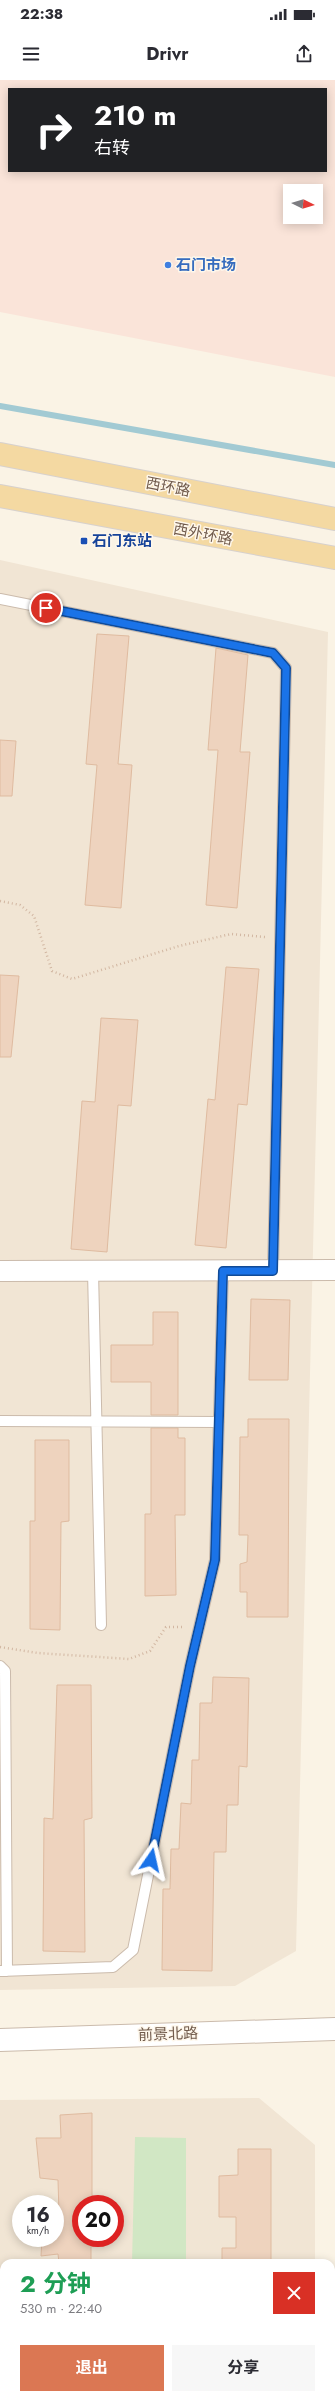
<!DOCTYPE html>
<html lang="zh">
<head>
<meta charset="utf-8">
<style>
	:root { --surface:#fff; --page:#f7f7f7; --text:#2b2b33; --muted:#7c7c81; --accent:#db7753 }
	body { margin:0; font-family:Jost,"Noto Sans SC",sans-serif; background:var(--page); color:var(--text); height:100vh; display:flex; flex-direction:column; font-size:15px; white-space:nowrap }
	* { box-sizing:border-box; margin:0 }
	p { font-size:13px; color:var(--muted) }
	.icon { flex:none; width:22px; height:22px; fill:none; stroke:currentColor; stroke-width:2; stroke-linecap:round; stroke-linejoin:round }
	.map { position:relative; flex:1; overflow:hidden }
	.side { position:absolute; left:0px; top:2179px; width:335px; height:140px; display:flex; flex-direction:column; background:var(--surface); border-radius:12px 12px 0 0; box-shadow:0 2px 10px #0003 }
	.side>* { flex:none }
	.guide { position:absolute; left:8px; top:8px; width:319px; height:84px; border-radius:0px; box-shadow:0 2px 10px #0003; background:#202124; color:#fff; overflow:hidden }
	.needle { width:26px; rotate:95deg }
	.buttons { position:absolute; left:283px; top:104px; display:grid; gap:8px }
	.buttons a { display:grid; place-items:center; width:40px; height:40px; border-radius:0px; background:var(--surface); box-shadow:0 2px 10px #0003; font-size:20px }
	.speed { position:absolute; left:12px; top:2115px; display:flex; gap:8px; font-size:20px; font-weight:700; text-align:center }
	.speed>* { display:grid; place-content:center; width:52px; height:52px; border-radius:50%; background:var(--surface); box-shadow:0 2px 10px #0003; line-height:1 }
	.speed small { font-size:10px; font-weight:400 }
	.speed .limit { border:6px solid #d22; background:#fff; color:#111 }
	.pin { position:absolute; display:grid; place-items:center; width:34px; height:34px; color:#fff; margin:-17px; border:2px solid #fff; border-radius:50%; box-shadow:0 1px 4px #0007 }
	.me { position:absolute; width:44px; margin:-22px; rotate:11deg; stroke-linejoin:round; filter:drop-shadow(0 0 3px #0008) }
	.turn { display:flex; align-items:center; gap:14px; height:84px; padding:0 20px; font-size:18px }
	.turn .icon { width:52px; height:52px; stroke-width:2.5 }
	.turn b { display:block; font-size:28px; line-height:34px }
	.round { display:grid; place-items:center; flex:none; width:42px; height:42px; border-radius:0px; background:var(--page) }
	.headline { display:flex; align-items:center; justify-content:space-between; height:68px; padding:0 20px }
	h1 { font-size:24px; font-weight:700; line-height:30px; color:#1e9e55 }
	.primary-button { display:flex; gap:8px; margin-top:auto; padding:8px 20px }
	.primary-button a { flex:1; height:46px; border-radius:0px; background:var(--accent); color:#fff; font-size:16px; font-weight:700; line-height:46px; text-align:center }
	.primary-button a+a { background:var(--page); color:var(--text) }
	.status { display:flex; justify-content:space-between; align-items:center; height:28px; padding:0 20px; background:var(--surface); direction:ltr }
	.status svg { height:11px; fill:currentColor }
	header { display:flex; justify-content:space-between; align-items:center; height:52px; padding:0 20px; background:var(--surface); font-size:18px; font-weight:700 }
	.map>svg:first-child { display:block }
	.residential { fill:#f1e5d4; fill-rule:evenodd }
	.commercial { fill:#fae4d9; fill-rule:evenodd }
	.green { fill:#d1e7c4 }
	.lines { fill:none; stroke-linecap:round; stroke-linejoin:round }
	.stream { stroke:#a2cad3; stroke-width:6 }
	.building { fill:#eed3be; stroke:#dfbba0 }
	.service-casing { stroke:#cbbbac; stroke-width:12 }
	.minor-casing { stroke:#cbbbac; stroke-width:22 }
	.tertiary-casing { stroke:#cbbbac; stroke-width:24 }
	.primary-casing { stroke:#d7d1cd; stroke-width:24 }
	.path { stroke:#d2b7a2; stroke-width:2.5; stroke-dasharray:1 3; stroke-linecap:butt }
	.service { stroke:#fff; stroke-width:10 }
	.minor { stroke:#fff; stroke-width:20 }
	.tertiary { stroke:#fff; stroke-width:22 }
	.primary { stroke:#f4d9a2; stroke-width:22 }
	.route-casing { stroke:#114b97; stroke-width:10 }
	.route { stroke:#1a73e8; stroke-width:7 }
	.shop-dot { fill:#3f7fe0; stroke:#fef7eb; stroke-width:1.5 }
	.transit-dot { fill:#1a4fb4; stroke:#fef7eb; stroke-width:1.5 }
	.labels { text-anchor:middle; stroke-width:3; stroke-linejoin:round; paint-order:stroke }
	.shop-label { font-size:15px; font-weight:bold; fill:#366cbe; stroke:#fef7eb; text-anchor:start }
	.street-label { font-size:15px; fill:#715b4c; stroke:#fef7eb }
	.transit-label { font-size:15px; font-weight:bold; fill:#164399; stroke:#fef7eb; text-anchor:start }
</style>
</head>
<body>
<div class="status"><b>22:38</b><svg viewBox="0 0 49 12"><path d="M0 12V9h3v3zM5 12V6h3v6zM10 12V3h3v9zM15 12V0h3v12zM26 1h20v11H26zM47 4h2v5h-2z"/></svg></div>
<header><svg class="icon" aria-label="menu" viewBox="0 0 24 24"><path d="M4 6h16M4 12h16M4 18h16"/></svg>Drivr<svg class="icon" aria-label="share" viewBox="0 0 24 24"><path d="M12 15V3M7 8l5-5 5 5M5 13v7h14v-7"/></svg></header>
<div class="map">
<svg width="335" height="2319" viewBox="0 0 335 2319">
	<rect width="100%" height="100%" fill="#faf3e5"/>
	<path class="residential" d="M0,480L328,552L296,1871L235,1906L0,1910Z
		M259,2018L315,2065V2183H4V2315H314V2319H0V2020ZM21,2124H55V2158H21ZM81,2124H115V2158H81Z"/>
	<path class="commercial" d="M0,0H335V297L0,232ZM9,9H326V91H9ZM290,111H316V137H290Z"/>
	<path class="green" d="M135,2057L186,2058V2183H132Z
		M11,2315H204V2319H11Z"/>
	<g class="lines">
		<path class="stream" d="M0,326L335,385"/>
	</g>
	<path class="building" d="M97,554L129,556L118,684L132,685L121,828L85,825L97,685L86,684Z
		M216,568L248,575L240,672H250L237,828L206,825L218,670H208Z
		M0,660L16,661L12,716H0Z
		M226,887L259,889L247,1025L238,1024L226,1168L195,1165L208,1019L215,1020Z
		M0,895L19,896L11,977H0Z
		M101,938L138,940L131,1026L118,1025L107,1172L71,1169L82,1021L95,1022Z
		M251,1219L290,1220L288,1300H249Z
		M153,1232H178V1335H151V1302H111V1265H153Z
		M248,1339H289L288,1537H247V1512H240V1484L247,1482L248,1455H239L240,1357H248Z
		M151,1348H178V1358H185V1435H175L176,1515L145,1516V1434H151Z
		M35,1360H69V1441L61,1442L60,1550L30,1549V1441H35Z
		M213,1597L249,1598L247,1687L239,1686L238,1725H227L226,1772H214L212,1891L162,1890L163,1809H170L171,1769H179L181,1723L191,1724L192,1680H199L200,1623H212Z
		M57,1605H91L92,1738L84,1740L85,1872L43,1871L44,1738L53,1739Z
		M92,2033V2124H81V2158H91V2183H59L58,2174L41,2176L42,2158H55V2133H59L58,2100L40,2098L36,2058H61L60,2035Z
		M238,2069H271V2183H222V2168H236V2137H219V2096L238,2095Z"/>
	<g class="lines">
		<defs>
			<path id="service" d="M0,519L273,573L286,588L273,1191
				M93,1191L101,1545
				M0,1341L219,1342
				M0,1586L5,1591L7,1891
				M0,1891L113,1887L133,1870L190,1586L215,1480L223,1191
				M0,2215H4
				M229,2319V2315"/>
			<path id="minor" d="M0,1191L335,1190"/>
			<path id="tertiary" d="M0,1960L335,1949"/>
			<path id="primary" d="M0,374L335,439
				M0,416L335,478"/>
		</defs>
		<use href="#service" class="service-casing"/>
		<use href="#minor" class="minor-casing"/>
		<use href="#tertiary" class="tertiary-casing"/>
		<use href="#primary" class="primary-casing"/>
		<path class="path" d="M0,821L20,825L34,836L52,891L72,899L179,866L231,854L265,857
			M0,1567L38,1573L129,1579L150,1571L166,1547H185"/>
		<use href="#service" class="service"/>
		<use href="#minor" class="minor"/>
		<use href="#tertiary" class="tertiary"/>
		<use href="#primary" class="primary"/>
	</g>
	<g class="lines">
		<defs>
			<path id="route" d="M46,528L273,573L286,588L273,1191H223L215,1480L190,1586L151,1780"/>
		</defs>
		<use href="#route" class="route-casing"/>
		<use href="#route" class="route"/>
	</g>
	<circle class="shop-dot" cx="168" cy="185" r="4"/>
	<rect class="transit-dot" x="80" y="457" width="8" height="8" rx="2"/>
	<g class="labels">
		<g class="shop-label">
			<text x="176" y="190">石门市场</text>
		</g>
		<g class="street-label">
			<text transform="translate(168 407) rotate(11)" y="5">西环路</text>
			<text transform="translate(203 454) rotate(11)" y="5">西外环路</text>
			<text transform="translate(168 1954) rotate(-2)" y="5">前景北路</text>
		</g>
		<g class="transit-label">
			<text x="92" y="466">石门东站</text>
		</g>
	</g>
</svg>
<div class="buttons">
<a><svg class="needle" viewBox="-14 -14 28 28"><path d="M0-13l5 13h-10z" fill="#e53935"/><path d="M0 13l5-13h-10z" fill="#7c7c81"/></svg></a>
</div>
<div class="speed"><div>16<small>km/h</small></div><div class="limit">20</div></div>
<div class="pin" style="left:46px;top:528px;background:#d93025"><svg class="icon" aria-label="arrive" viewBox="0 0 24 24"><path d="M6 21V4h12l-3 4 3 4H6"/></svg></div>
<svg class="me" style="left:151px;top:1780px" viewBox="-20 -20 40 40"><path d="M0-17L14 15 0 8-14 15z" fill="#1a73e8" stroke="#fff" stroke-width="4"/></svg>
<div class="guide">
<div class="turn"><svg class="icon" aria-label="right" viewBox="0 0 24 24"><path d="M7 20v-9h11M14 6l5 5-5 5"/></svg><div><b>210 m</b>右转</div></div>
</div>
<section class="side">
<div class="headline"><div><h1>2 分钟</h1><p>530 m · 22:40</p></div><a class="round" style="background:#d93025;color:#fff"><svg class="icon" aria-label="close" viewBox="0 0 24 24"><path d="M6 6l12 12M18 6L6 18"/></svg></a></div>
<div class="primary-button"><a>退出</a><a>分享</a></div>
</section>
</div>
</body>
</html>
